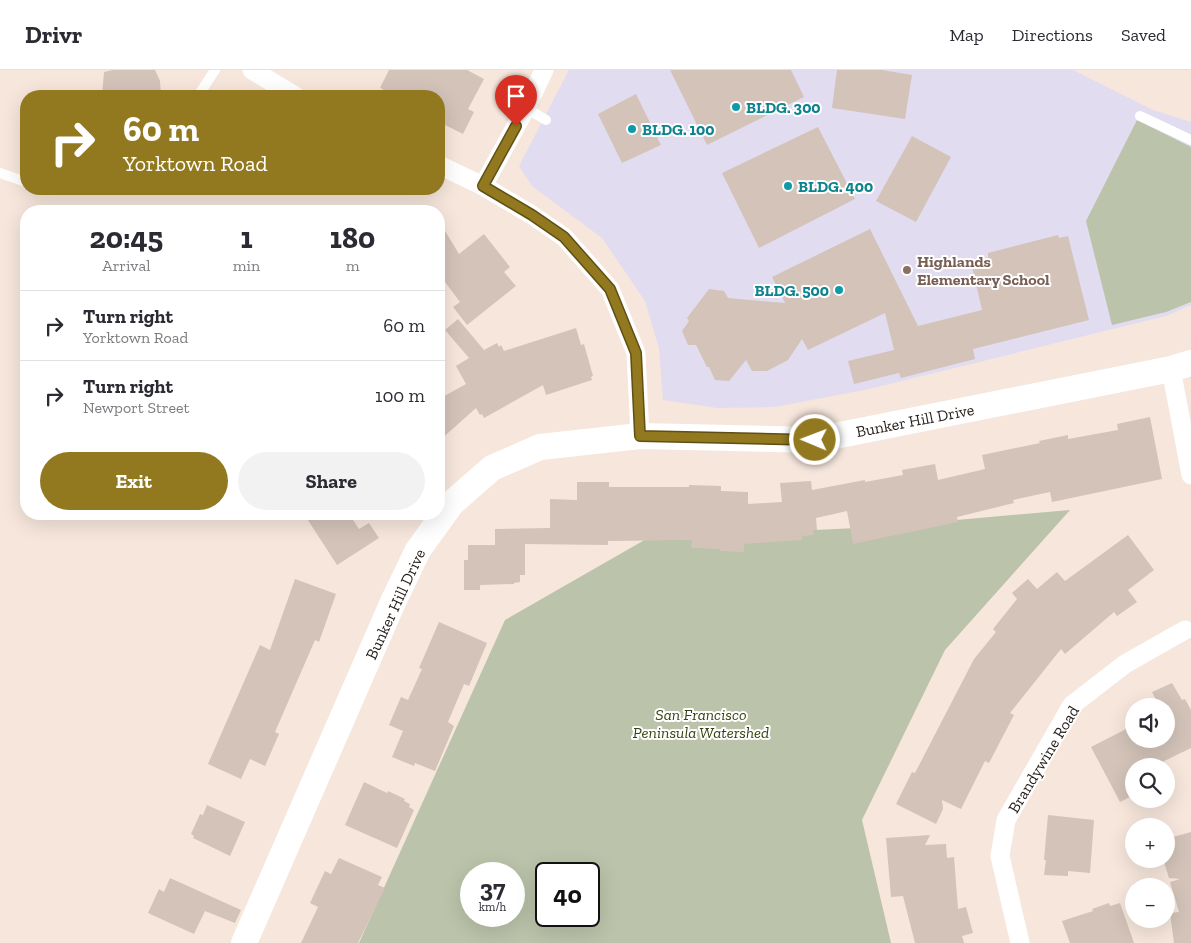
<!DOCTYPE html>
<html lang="en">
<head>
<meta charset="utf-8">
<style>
	:root { --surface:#fff; --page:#f2f2f3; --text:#2b2b33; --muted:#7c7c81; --line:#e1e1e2; --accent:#92791f }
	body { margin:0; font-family:"Zilla Slab",serif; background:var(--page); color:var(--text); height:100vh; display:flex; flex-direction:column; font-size:19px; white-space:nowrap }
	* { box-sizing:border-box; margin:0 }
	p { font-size:16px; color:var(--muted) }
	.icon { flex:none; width:28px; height:28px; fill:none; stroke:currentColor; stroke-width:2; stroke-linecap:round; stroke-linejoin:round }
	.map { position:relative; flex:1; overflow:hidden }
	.panel { position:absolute; left:20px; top:135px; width:425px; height:315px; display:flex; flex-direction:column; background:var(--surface); border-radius:20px; box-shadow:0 5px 20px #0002 }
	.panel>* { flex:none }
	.hud { position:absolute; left:20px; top:20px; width:425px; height:105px; border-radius:20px; box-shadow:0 5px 20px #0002; background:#92791f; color:#fff; overflow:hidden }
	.controls { position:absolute; left:1125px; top:628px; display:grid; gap:10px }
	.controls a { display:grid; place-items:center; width:50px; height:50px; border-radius:50%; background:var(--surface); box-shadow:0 5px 20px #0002; font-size:25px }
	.speed { position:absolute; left:460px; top:792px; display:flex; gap:10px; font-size:25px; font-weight:700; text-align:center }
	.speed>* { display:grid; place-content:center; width:65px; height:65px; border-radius:50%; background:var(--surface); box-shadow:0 5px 20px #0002; line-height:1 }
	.speed small { font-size:12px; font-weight:400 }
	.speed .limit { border:2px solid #111; border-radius:8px; background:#fff; color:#111 }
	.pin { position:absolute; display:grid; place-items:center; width:42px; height:42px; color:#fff; margin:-51px -21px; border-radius:50% 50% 50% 0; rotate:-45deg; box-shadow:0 0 5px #0007 }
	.pin .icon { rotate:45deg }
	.me { position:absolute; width:55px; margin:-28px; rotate:271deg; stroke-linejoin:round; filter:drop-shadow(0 0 4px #0008) }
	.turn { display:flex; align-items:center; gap:18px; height:105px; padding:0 20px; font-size:22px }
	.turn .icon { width:65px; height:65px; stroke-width:2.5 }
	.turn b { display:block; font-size:35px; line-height:42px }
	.eta { display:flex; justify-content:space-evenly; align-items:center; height:85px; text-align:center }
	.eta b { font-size:30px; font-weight:700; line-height:35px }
	.button { display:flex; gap:10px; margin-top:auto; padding:10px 20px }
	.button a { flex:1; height:58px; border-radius:30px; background:var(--accent); color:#fff; font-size:20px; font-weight:700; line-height:58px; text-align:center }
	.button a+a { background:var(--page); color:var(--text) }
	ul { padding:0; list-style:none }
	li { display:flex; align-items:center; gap:15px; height:70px; padding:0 20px; border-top:1px solid var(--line) }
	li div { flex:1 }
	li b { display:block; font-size:19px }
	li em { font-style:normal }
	header { display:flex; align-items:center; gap:30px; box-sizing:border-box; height:70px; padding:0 25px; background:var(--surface); border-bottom:1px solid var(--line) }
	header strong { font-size:24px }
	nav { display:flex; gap:28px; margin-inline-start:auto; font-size:18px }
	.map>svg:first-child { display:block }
	.education { fill:#e2dcf1 }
	.green { fill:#bbc3aa; fill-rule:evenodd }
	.building { fill:#d3c3b9 }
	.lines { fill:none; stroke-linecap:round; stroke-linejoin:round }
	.lane { stroke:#fff; stroke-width:10 }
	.street { stroke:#fff; stroke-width:19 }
	.secondary { stroke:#fff; stroke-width:26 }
	.route-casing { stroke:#5f4f14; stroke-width:12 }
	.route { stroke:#92791f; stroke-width:9 }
	.culture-dot { fill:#0f9aa8; stroke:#fff; stroke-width:2 }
	.education-dot { fill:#8d6e63; stroke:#fff; stroke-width:2 }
	.labels { text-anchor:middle; stroke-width:4; stroke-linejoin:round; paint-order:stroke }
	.culture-label { font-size:16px; font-weight:bold; fill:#0d838f; stroke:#fff; text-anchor:start }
	.education-label { font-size:16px; font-weight:bold; fill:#785e54; stroke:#fff; text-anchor:start }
	.street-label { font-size:16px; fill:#221c18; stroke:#fff }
	.park-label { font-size:16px; font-style:italic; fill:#34410d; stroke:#fff }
</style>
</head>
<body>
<header>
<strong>Drivr</strong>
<nav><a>Map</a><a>Directions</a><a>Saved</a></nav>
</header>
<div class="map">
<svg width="1191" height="873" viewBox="0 0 1191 873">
	<rect width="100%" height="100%" fill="#f6e6dc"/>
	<path class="education" d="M569,0H1073L1153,40L1191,52V235L1166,246L869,319L775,337L717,338L663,330L659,278L645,231L602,168L532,116L519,96Z"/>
	<path class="green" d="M1137,50L1191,77V232L1166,242L1112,255L1086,151Z
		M1070,440L945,580L862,750L891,873H359L505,550L648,468L878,457ZM471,804H514V846H471ZM546,804H589V846H546Z"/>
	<path class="building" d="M113,0H155L160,11L161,26H102L104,2Z
		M389,0H467L484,9L468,39L474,42L463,64L439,52V26H379L383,19L380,18Z
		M670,0H791L804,27L707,75Z
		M837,0H882L912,5L905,49L832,38Z
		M636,24L661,75L622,93L598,44Z
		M818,57L855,129L759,178L722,103Z
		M912,66L951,87L916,152L876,131Z
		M439,151L459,184L484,164L510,197L504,202L516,216L467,255L453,237L460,232L439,204Z
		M870,159L918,256L982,240L971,192L988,188V183L1058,165L1059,168L1068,166L1089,250L973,279L975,289L901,308L899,303L854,314L848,291L894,280L885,243L808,280L802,269L788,290L767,301H752L746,290L729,311L715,310L709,297H707L696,275H688L682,261L689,251L687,248L709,219L724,221L728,228L785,233L772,207Z
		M458,249L484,280L497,273L499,277L501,275L504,281L576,258L581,275L584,274L593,306L591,307L592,310L546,325L543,315L484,348L482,344L480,345L476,338L439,371V329L466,314L456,296L469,288L445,260Z
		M1150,347L1162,409L1052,432L1050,422L1013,430L1014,433L957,447L958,452L853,474L847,441L816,448L817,460H813L814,465L802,466V470L744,474V482L719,481L720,479L691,478L692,470L608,471V475L525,474V505H520V512L514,513V514L480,515V520H464V490H468V475H495V459L550,458V429L577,430V412H609V417H689V415L721,416V421L748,422V434L782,432L780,413L811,411L812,420L865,410V412L903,405L902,400L935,394L938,410L985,399L982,385L1040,373L1039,371L1068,365V369L1118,360L1117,354Z
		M304,444H349L359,459L369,453L379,468L337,495Z
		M1128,465L1154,500L1128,520L1137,532L1117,546L1114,542L1065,584L1061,579L1010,643L1014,645L989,693L985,691L961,739L942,730L943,739L936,754L896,734L912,702L915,703L974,589L996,562L993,559L1017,529L1012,523L1028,509L1037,519L1057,502L1065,511Z
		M295,509L336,524L319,572L315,570L275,662L279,664L265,696L250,689L241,709L208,694L260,575L270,580Z
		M439,552L487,573L469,616L464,614L448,652L454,656L435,701L415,693L414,696L392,687L403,661L389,655L401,627L408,630L422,599L419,598Z
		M1172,613L1182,630L1185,629L1191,640V678L1154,696H1134V725L1120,732L1091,677L1134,655V669H1166V638L1170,636H1159L1152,622Z
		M364,712L387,723L388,721L405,729L404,731L410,734L409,737L414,740L397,778L345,755Z
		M207,735L245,752L230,786L193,768L194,766L191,764L200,744L203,745Z
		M1048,745L1094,750L1090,803L1068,801V806L1044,805L1046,790H1044Z
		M1191,762V873H1174L1170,843L1179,842L1170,812L1180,809L1169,808L1163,789H1166V769Z
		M930,765L925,775L946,774L947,788L954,787L958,839L966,837L973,863L962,866L964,873H915L903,826L891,827L886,768Z
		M339,788L382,807L378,815L385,818L358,873H301L318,837L310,833L325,801L331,804Z
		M170,808L241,840L235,853L205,841L194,864L148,843L159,819L164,822Z
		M1109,833L1110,836L1120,833L1134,873H1070L1062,851L1093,841L1092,839Z"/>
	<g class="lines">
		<path class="lane" d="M198,26L215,0
			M526,38L546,50
			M1140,46L1191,70
			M0,103L26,112
			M47,119H66"/>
		<path class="street" d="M252,0L295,26
			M439,95L483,116L532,145L564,167L610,219L636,283L640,366
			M483,116L526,38L544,0
			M1171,299L1191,405
			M1020,873L1000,786L1006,750L1072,635L1125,594L1185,560"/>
		<path class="secondary" d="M244,873L393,532L418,480L452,433L492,398L540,377L640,366L815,370L1171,299L1191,293"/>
	</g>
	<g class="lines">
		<defs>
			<path id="route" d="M516,56L483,116L532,145L564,167L610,219L636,283L640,366L815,370"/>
		</defs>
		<use href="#route" class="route-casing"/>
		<use href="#route" class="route"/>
	</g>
	<g class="culture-dot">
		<circle cx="736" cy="37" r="5"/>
		<circle cx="632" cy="59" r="5"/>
		<circle cx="788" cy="116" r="5"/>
		<circle cx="839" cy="220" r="5"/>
	</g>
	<circle class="education-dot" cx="907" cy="200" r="5"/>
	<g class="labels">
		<g class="culture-label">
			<text x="746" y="43">BLDG. 300</text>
			<text x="642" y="65">BLDG. 100</text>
			<text x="798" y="122">BLDG. 400</text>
			<text x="829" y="226" text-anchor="end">BLDG. 500</text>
		</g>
		<g class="education-label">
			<text x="917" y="197">Highlands<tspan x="917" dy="18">Elementary School</tspan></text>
		</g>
		<g class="street-label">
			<text transform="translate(915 350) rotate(-11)" y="6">Bunker Hill Drive</text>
			<text transform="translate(395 534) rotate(-65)" y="6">Bunker Hill Drive</text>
			<text transform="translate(1043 689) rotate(-59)" y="6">Brandywine Road</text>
		</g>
		<g class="park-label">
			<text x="701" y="650">San Francisco<tspan x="701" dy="18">Peninsula Watershed</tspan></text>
		</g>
	</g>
</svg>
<div class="controls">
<a><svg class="icon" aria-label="sound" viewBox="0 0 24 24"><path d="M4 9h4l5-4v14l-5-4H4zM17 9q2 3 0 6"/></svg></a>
<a><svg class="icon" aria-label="search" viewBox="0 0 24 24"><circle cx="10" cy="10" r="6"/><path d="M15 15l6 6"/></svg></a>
<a>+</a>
<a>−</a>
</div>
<div class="speed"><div>37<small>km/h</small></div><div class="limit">40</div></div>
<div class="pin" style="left:516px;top:56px;background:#d93025"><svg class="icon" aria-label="arrive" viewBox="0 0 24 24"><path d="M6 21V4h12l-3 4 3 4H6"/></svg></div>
<svg class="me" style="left:815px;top:370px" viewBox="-20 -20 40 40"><circle r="17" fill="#92791f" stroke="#fff" stroke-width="3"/><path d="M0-11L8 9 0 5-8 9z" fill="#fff"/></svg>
<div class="hud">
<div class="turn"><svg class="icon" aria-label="right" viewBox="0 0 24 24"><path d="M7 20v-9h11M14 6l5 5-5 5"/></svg><div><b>60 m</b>Yorktown Road</div></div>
</div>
<section class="panel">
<div class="eta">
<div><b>20:45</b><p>Arrival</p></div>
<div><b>1</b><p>min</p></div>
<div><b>180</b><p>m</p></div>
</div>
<ul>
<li><svg class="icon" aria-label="right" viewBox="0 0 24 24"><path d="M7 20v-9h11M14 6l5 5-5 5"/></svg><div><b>Turn right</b><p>Yorktown Road</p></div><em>60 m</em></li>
<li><svg class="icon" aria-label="right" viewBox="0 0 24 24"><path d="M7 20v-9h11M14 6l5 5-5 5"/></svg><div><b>Turn right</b><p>Newport Street</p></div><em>100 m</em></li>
</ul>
<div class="button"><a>Exit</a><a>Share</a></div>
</section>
</div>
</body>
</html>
